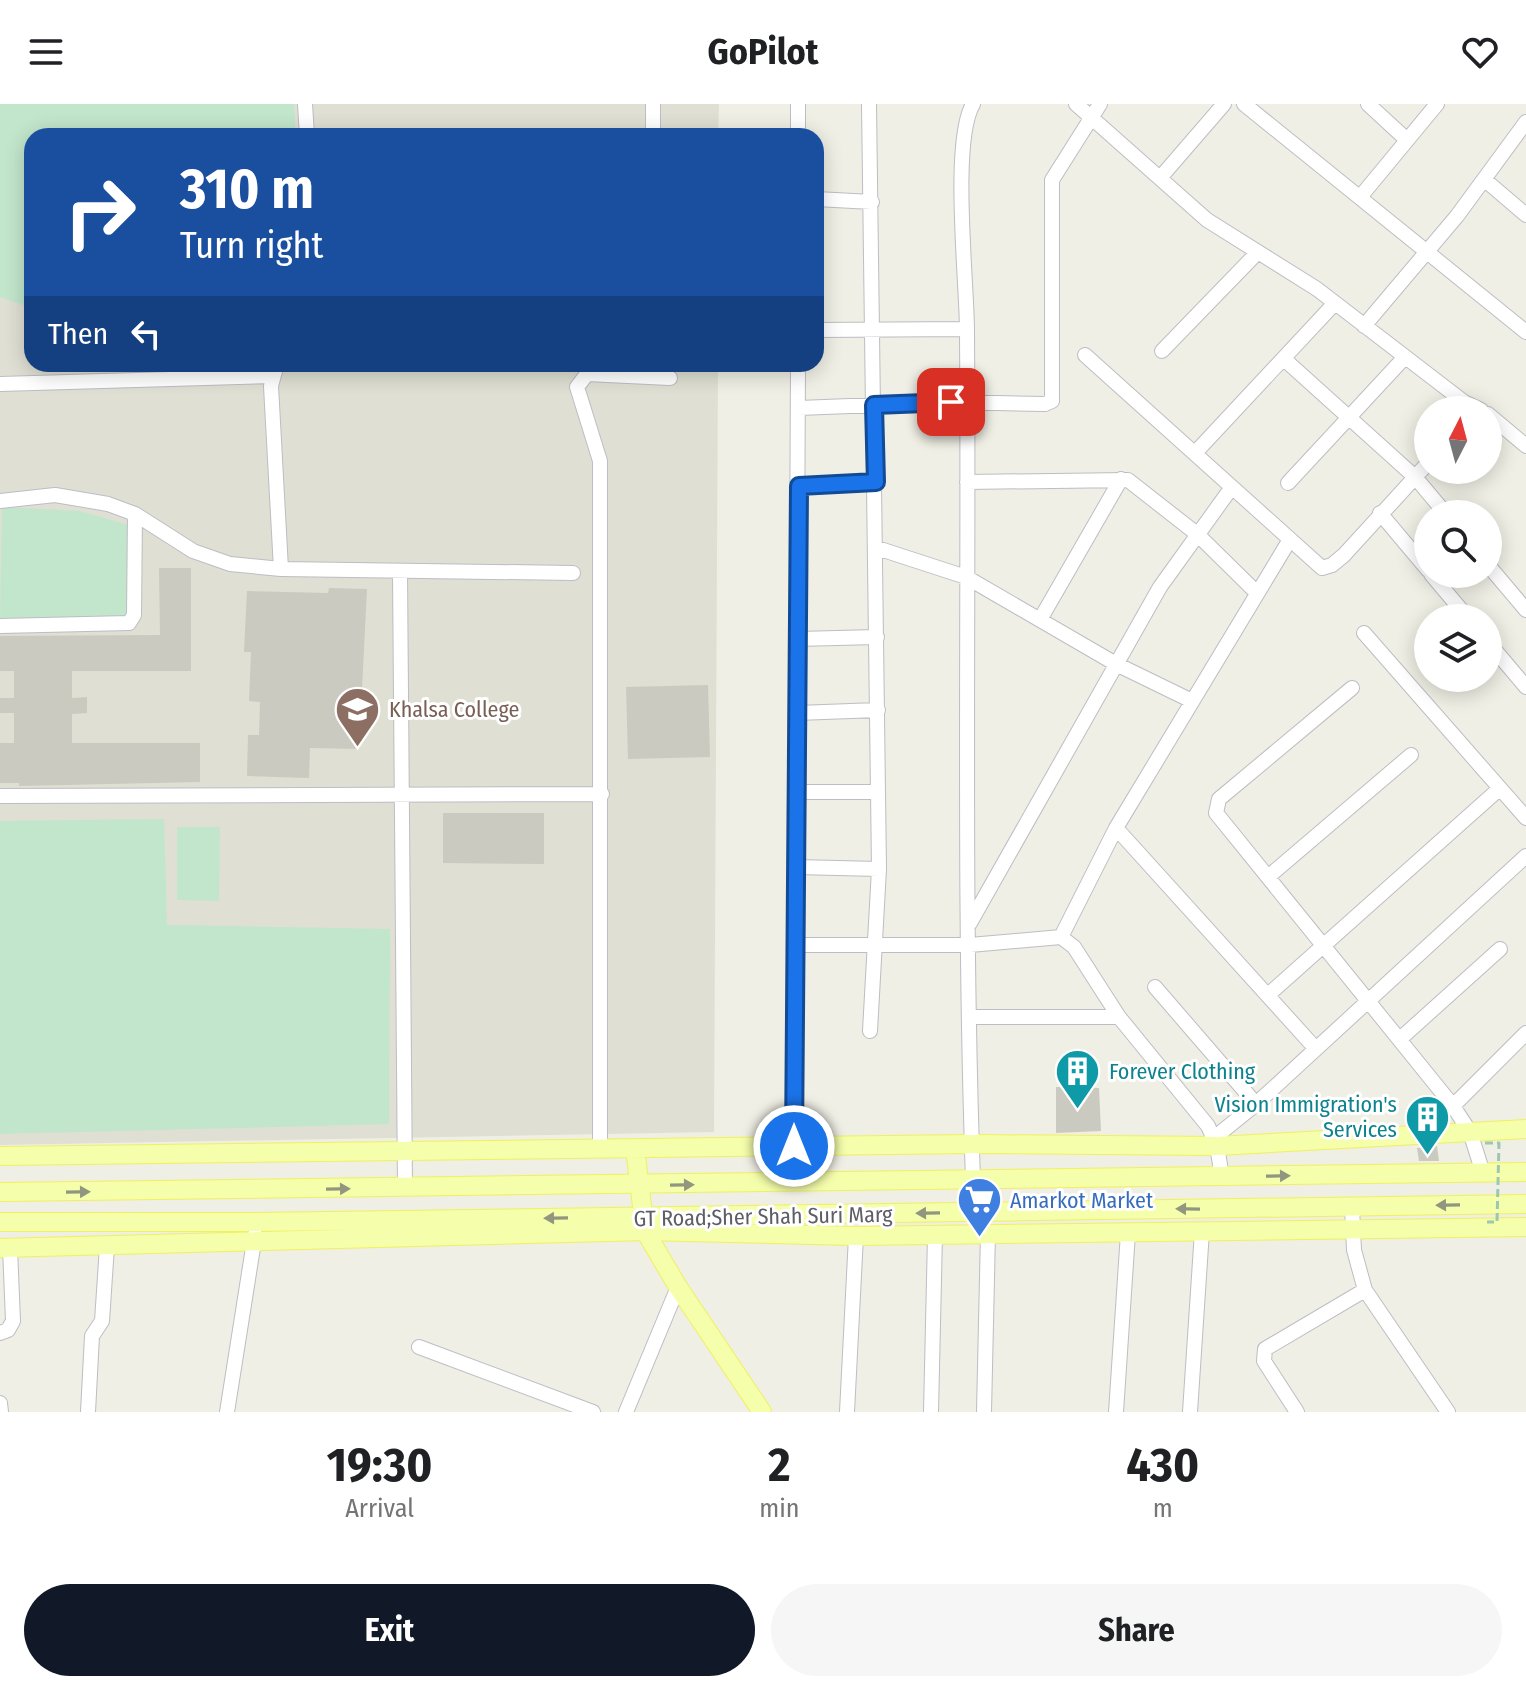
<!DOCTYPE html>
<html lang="en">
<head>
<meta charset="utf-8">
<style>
	:root { --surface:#fff; --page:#f6f6f6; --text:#202124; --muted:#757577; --accent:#111827 }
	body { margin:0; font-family:"Fira Sans Condensed",sans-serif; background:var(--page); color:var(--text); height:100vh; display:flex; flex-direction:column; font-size:30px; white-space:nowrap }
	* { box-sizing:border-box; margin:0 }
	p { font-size:26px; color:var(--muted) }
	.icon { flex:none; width:44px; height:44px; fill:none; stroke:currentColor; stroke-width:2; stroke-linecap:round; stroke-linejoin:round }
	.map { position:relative; height:1308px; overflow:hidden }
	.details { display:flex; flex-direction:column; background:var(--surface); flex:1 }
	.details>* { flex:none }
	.hud { position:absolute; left:24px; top:24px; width:800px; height:244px; border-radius:24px; box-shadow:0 4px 20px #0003; background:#1a4fa0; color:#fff; overflow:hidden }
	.needle { width:52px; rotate:6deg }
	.controls { position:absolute; left:1414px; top:292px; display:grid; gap:16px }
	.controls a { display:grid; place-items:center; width:88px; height:88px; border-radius:50%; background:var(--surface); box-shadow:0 4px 20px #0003; font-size:40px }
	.pin { position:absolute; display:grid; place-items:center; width:68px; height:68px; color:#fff; margin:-34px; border-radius:16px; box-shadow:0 4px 12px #0006 }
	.me { position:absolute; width:88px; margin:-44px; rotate:0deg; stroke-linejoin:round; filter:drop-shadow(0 0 6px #0008) }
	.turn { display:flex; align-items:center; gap:28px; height:168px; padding:0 24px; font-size:36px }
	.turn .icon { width:104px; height:104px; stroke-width:2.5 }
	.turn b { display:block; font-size:56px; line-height:68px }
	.then { display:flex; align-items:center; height:76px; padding:0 24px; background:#0003; gap:16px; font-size:30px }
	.eta { display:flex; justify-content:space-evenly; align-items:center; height:136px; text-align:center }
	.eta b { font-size:48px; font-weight:700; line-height:56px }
	.primary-button { display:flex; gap:16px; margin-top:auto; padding:16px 24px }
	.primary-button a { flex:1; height:92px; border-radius:48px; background:var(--accent); color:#fff; font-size:32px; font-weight:700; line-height:92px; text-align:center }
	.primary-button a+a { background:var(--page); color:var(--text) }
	header { display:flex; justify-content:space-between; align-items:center; height:104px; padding:0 24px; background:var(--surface); font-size:36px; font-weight:700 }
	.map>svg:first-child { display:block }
	.education { fill:#dfdfd3 }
	.green { fill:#c2e6cc }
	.building { fill:#cacac1 }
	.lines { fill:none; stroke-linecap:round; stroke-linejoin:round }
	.minor-casing { stroke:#bdbdc4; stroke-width:16 }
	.major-casing { stroke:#f1f05d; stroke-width:20 }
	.minor { stroke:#fff; stroke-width:14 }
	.major { stroke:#f5feab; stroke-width:18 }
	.path-bridge { stroke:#9bc7b4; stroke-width:3; stroke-dasharray:8 4; stroke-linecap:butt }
	.oneway { fill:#92967e }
	.route-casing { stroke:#114b97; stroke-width:20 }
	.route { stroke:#1a73e8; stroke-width:14 }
	.labels { text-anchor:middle; stroke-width:6; stroke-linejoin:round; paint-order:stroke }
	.education-label { font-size:22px; fill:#785e54; stroke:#fff; text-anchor:start }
	.culture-label { font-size:22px; fill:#0d838f; stroke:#fff; text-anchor:start }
	.shop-label { font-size:22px; fill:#366cbe; stroke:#fff; text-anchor:start }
	.street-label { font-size:22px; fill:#5d5e66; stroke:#fff }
</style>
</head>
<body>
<header><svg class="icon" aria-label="menu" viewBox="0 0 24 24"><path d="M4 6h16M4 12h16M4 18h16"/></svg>GoPilot<svg class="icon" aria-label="heart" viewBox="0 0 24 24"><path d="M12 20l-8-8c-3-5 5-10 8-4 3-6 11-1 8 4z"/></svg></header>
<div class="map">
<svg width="1526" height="1308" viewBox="0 0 1526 1308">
	<rect width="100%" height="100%" fill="#efefe5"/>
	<path class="education" d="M0,0H719L718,32H32V260H718L714,1028L0,1041Z"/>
	<path class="green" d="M0,0H294L296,32H32V204L0,193Z
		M59,260H265L59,265Z
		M2,403L80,407L132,422L131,516L0,517Z
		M164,715L167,821L390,825L389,1020L0,1030V717Z
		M177,723H220L219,797L177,796Z"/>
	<path class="building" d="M159,464H191V567H72V594L87,593V609L72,610V639H200V678L19,682V679H0V639H14V609H0V594H14V567H0V532L160,531Z
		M329,484L367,485L359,645L310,644L309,674L247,672L248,631H259L260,598L249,597L251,548H244L247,487L328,489Z
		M708,581L710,653L628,655L626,583Z
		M443,709H544V760L443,759Z
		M1056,983L1099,984L1101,1027L1056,1029Z
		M1437,1042L1439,1057H1419L1417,1044Z"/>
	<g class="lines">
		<defs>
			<path id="minor" d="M305,0L307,32
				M653,0V32
				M798,0V32
				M869,0L879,765L870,927
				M973,0C951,38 967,178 967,228C969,511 963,794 973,1076
				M1076,0L1207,116L1317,185L1464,298L1481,306
				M1244,0L1526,228
				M1368,0L1407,36
				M1160,74L1224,0
				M1485,76L1526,111
				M1361,92L1437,0
				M816,95L872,98
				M1364,222L1457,112L1526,18
				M816,226L967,225
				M1162,247L1258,148
				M1085,251L1322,464L1332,461L1344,451L1428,359
				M1284,255L1415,373L1446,410
				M277,260L271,282L281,465
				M0,280L273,272
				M799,304L951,298L1045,300L1052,297V76L1100,0
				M1488,310L1526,342
				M1195,349L1335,199
				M967,378L1128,376L1197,430L1257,489
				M1288,379L1405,253
				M799,382L876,378
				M0,397L55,391L108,400L135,410L193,447L230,460L281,465L573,469
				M1380,409L1428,466
				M877,444L966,473L1116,560L1190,596
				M1488,461L1526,506
				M400,468L405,1084
				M1431,470L1468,514
				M1041,514L1121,375
				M0,522L129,519L134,511L135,410
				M1364,529L1526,714
				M797,535L877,533
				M1488,538L1526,583
				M1352,584L1219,695L1216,709L1453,1002L1470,1028L1483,1069
				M797,609L878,606
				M799,688H878
				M0,692L602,690
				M1116,724L1316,945
				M796,763L879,765
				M1268,773L1411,651
				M970,819L1160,483L1232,383
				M1061,833L1116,724L1289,437
				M795,841H970L1061,833L1074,843L1119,913L1208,1022L1217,1042L1222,1073
				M1155,883L1256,1000
				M1268,891L1498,686
				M969,913H1119
				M1400,935L1500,845
				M1453,1002L1526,929
				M1214,1034L1256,1000L1526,752
				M600,1043V357L577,283L587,270L670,274
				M794,1078L798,260
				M1352,1103L1354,1146L1365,1186L1448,1308
				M0,1229L8,1226L13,1217L10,1144
				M419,1243L593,1308
				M0,1299L1,1308
				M88,1308L92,1232L102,1217L107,1142
				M227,1308L255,1131
				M626,1308L678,1183
				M847,1308L856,1132
				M931,1308L935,1131
				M984,1308L988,1129
				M1116,1308L1128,1129
				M1190,1308L1202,1127
				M1297,1308L1264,1257L1265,1245L1365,1186"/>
			<path id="major" d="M635,1044L645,1127L678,1183L762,1308
				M0,1052L972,1040L1217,1042L1526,1025
				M0,1088L1526,1068
				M0,1118H257L1526,1100
				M0,1144L645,1127L856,1132L1526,1123"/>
		</defs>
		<use href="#minor" class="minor-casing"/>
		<use href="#major" class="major-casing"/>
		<use href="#minor" class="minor"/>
		<use href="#major" class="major"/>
		<path class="path-bridge" d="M1485,1039H1499L1497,1118H1487"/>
	</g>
	<defs><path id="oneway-solid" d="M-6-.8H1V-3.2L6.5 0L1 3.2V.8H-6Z" transform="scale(2)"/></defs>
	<g class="oneway">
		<use href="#oneway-solid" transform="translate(1278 1072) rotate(-1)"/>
		<use href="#oneway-solid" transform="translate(682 1081) rotate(-1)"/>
		<use href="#oneway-solid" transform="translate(338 1085) rotate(-1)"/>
		<use href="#oneway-solid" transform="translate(78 1088) rotate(-1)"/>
		<use href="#oneway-solid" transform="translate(1448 1101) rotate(179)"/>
		<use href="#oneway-solid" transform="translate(1188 1105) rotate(-179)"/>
		<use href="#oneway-solid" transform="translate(928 1109) rotate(179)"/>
		<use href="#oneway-solid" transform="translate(556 1114) rotate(179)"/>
	</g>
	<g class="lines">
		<defs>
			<path id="route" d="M794,1042L799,382L876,378L874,301L951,298"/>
		</defs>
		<use href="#route" class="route-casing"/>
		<use href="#route" class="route"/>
	</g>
	<defs>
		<symbol id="university-pin" viewBox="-11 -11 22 30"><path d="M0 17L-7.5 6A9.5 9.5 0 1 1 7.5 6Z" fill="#8d6e63" stroke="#fff"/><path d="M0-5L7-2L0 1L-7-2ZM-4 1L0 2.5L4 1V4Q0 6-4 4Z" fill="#fff"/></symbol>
		<symbol id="building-pin" viewBox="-11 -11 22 30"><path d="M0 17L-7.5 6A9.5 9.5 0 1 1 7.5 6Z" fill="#0f9aa8" stroke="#fff"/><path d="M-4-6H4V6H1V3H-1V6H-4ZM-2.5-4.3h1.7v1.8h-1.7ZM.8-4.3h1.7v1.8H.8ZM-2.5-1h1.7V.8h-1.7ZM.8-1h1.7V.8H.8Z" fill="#fff"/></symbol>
		<symbol id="supermarket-pin" viewBox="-11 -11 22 30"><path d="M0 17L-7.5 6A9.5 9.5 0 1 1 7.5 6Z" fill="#3f7fe0" stroke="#fff"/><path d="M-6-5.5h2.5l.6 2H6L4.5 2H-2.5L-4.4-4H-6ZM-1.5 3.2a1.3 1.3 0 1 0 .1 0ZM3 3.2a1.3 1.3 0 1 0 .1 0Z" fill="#fff"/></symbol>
	</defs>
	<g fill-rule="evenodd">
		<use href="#university-pin" x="332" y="580" width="51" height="69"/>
		<use href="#building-pin" x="1052" y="942" width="51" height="69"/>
		<use href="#building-pin" x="1402" y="988" width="51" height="69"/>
		<use href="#supermarket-pin" x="954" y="1070" width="51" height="69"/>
	</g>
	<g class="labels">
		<g class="education-label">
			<text x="389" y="613">Khalsa College</text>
		</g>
		<g class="culture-label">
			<text x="1109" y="975">Forever Clothing</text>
			<text x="1397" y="1008" text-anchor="end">Vision Immigration's<tspan x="1397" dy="25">Services</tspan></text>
		</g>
		<g class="shop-label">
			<text x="1010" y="1104">Amarkot Market</text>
		</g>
		<g class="street-label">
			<text transform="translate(763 1112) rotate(-1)" y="8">GT Road;Sher Shah Suri Marg</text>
		</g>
	</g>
</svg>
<div class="controls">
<a><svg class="needle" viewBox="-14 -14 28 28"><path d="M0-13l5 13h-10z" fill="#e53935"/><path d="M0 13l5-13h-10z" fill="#757577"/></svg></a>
<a><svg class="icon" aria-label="search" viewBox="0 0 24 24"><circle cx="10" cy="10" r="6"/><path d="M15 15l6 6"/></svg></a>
<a><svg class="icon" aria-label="layers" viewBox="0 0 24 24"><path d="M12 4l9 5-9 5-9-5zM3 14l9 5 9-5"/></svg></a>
</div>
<div class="pin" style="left:951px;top:298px;background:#d93025"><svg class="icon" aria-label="arrive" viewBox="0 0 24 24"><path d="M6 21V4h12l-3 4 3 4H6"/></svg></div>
<svg class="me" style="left:794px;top:1042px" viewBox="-20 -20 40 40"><circle r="17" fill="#1a73e8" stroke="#fff" stroke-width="3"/><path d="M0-11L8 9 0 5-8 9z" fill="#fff"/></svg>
<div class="hud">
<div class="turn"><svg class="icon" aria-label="right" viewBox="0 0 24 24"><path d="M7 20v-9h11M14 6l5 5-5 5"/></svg><div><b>310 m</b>Turn right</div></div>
<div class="then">Then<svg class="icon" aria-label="left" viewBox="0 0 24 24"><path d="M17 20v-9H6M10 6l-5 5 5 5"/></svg></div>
</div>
</div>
<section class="details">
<div class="eta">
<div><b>19:30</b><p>Arrival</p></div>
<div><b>2</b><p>min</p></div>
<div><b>430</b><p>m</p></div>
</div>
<div class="primary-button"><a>Exit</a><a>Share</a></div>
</section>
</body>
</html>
